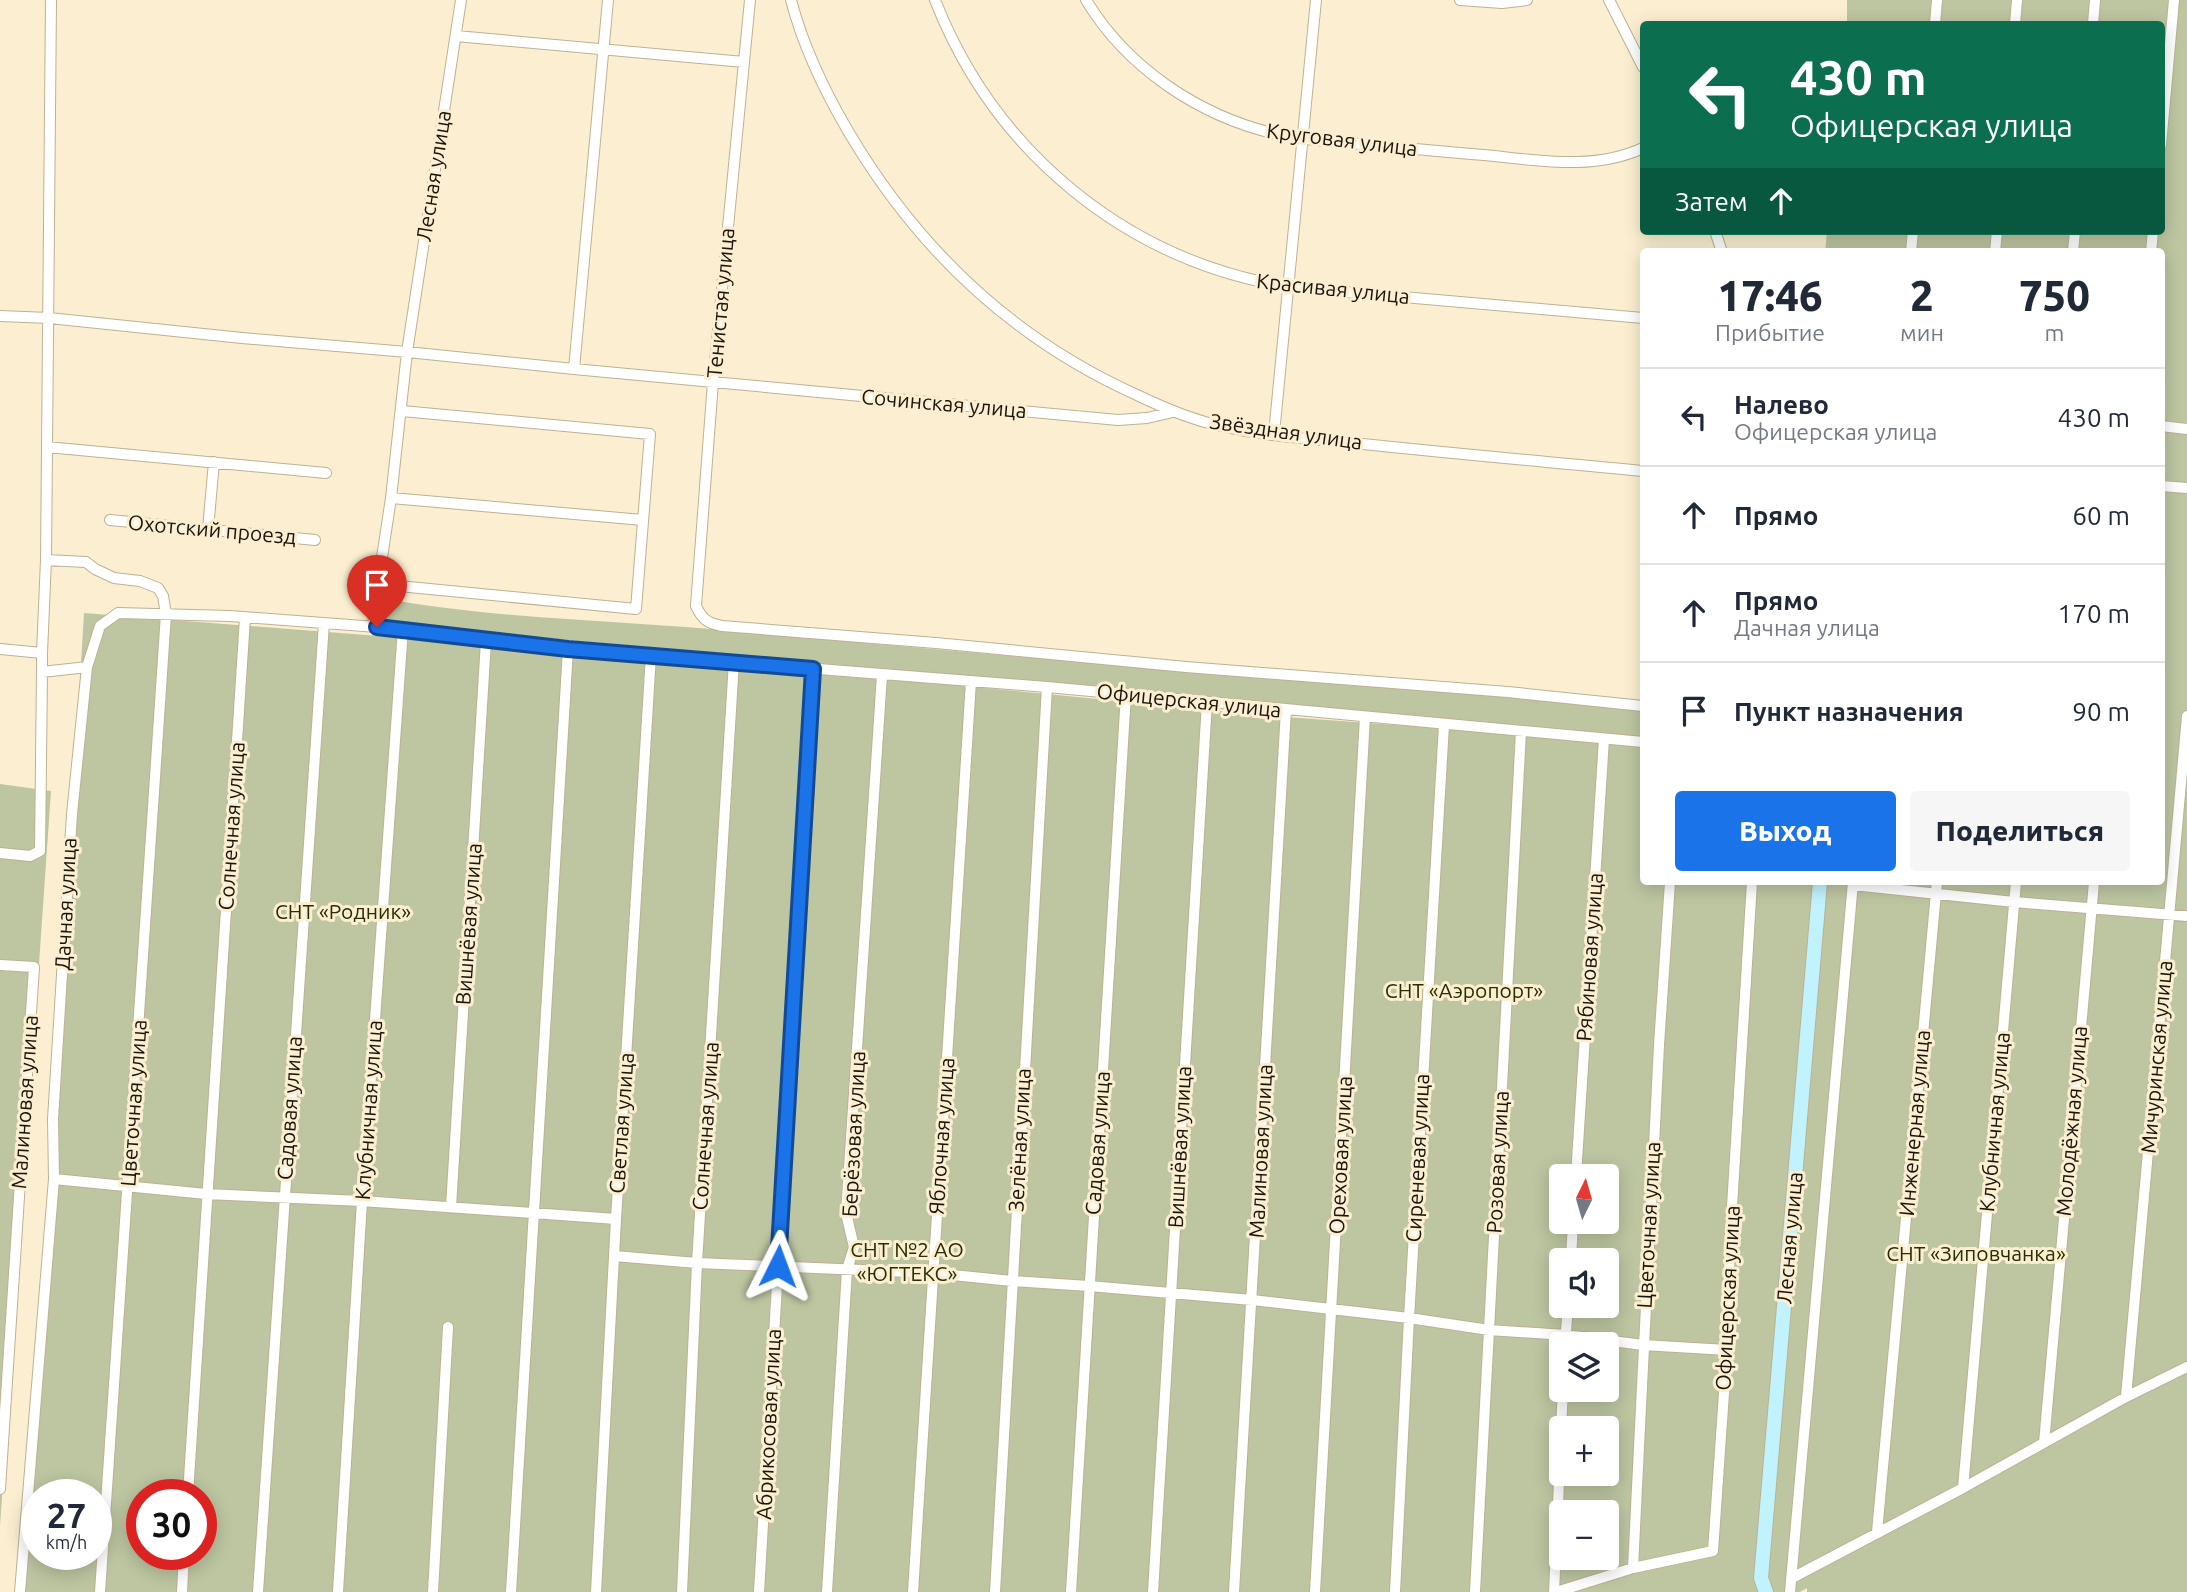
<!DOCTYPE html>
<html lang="ru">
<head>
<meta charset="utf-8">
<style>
	:root { --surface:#fff; --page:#f6f6f7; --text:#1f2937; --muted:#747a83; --line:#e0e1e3; --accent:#1a73e8 }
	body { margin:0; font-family:Ubuntu,sans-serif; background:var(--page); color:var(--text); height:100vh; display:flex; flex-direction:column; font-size:26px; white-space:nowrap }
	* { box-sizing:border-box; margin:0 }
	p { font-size:23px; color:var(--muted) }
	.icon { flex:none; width:38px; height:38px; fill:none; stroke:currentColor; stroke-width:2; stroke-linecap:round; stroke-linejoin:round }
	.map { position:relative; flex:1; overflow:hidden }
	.details { position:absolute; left:1640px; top:248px; width:525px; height:637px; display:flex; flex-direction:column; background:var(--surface); border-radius:7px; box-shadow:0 4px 18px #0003 }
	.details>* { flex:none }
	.guide { position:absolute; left:1640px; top:21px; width:525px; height:214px; border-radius:7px; box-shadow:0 4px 18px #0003; background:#0b6e4f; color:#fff; overflow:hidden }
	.needle { width:46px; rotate:5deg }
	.fabs { position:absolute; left:1549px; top:1164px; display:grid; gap:14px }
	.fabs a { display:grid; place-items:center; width:70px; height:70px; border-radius:7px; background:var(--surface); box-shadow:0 4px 18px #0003; font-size:35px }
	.speed { position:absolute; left:21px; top:1479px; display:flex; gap:14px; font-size:35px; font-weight:700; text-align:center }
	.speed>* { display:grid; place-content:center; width:91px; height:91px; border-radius:50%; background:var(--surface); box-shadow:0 4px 18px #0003; line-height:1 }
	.speed small { font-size:18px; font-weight:400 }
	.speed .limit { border:10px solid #d22; background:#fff; color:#111 }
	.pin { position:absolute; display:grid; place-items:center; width:60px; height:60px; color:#fff; margin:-72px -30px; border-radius:50% 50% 50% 0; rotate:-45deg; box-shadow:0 0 7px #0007 }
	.pin .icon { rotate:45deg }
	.me { position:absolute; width:77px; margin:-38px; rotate:3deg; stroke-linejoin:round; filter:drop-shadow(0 0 5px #0008) }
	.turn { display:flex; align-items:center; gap:24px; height:147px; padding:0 35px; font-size:32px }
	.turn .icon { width:91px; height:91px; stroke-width:2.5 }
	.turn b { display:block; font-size:49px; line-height:60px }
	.then { display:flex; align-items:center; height:66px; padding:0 35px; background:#0003; gap:14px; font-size:26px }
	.eta { display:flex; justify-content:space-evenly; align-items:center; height:119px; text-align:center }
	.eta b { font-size:42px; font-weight:800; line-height:49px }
	.primary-button { display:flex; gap:14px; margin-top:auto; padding:14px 35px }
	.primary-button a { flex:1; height:80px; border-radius:7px; background:var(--accent); color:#fff; font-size:28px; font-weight:800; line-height:80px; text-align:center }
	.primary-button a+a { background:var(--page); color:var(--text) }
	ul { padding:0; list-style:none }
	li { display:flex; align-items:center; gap:21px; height:98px; padding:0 35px; border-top:2px solid var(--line) }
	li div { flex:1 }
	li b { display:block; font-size:26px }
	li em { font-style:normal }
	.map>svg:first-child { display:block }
	.green { fill:#bdc6a1; fill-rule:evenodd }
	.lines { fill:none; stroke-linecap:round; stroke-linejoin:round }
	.street-casing { stroke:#bdb194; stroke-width:12 }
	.secondary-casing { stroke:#bdb194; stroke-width:16 }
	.street { stroke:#fff; stroke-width:10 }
	.secondary { stroke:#c1f3fe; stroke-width:14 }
	.route-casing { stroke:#114b97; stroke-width:18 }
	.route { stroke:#1a73e8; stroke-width:12 }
	.labels { text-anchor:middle; stroke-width:6; stroke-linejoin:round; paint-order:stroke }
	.street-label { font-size:21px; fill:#19150a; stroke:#fcefd1 }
	.park-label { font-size:21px; fill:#272f00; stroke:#fcefd1 }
</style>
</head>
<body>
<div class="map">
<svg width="2187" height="1592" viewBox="0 0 2187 1592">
	<rect width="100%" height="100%" fill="#fcefd1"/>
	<path class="green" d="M1847,0H2187V1592H1807V1588L1800,1592H25L84,613L609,654L657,656L1272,716L1643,743V882H2161V252H1825L1827,231H2161V24H1847ZM1561,1176H1606V1222H1561ZM1561,1260H1606V1306H1561ZM1561,1344H1606V1390H1561ZM1561,1428H1606V1474H1561ZM37,1494H96V1554H37ZM142,1494H201V1554H142ZM1561,1512H1606V1558H1561Z
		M375,597C497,620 622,620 744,632C1044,660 1344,683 1643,709V738L514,635L367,620Z
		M0,784L51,791L0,1526Z"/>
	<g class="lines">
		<defs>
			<path id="street" d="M750,0L713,382L696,606C702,619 707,623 722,626L936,643L1186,667L1508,692L1643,706
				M791,0C803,46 824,90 848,131C917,248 1012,339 1137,395C1164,408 1192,420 1221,426C1267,437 1316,439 1363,444C1457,454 1550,462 1643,471
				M935,0C995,153 1127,261 1289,287L1643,318
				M1086,0C1127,68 1199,116 1276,134C1300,140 1325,141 1349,143C1390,147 1430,150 1471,154C1529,158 1589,173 1643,148
				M1460,0L1502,3L1527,0
				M1609,0L1643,67
				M1935,24L1937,0
				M2015,24L2017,0
				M2093,24L2095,0
				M456,36L744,62
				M2161,145L2174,0
				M1715,231L1722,252
				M1911,252L1913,231
				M1995,252L1997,231
				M2073,252L2075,231
				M2151,252L2153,231
				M0,316L49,318L242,338L407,352L574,369L1118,420L1147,418L1173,412
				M574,369L608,0
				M402,411L650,434L636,609L378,584L391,498L407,352L461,0
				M2161,426L2187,429
				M1274,434L1316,0
				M47,447L326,473
				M2161,486L2187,488
				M391,498L643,520
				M110,520L315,540
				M208,529L214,462
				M46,560L51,0
				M0,649L42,653V672L87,667
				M42,653L46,560L86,562L95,569L114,578L140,581L158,588L163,596L166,614L100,1592
				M0,853L30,856L40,851L42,672
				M1853,885L2014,902L2187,916
				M0,965L34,967L0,1489
				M1576,1176L1604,739
				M54,1179L206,1194L362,1201L616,1219
				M451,1207L486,641
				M614,1256L697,1263L933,1273L1012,1281L1089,1286L1252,1300L1409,1318L1489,1330L1566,1335L1643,1345L1727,1350
				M1571,1260L1573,1222
				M1565,1344L1568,1306
				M2126,1397L2187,716
				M1561,1428L1563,1390
				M2044,1443L2094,882
				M1963,1488L2016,882
				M188,1494L245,618
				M1877,1532L1937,882
				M1633,1568L1659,1045L1670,882
				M1792,1578L1963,1488L2126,1397L2187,1367
				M20,1592L54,1179L53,1119L72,814L87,667L100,626L118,613L230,616L403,629L486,641L568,649L1047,687L1643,742
				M182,1592L184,1554
				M258,1592L324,623
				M338,1592L362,1201L403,629
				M433,1592L448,1327
				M511,1592L568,649
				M596,1592L616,1219L651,655
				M682,1592L697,1263L734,661
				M759,1592L813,669
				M827,1592L847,1270L854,1247L846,1213L882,675
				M913,1592L971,681
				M995,1592L1047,687
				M1071,1592L1126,694
				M1153,1592L1207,702
				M1234,1592L1286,710
				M1315,1592L1365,717
				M1395,1592L1409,1318L1444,725
				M1475,1592L1521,731
				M1554,1592L1561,1438
				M1556,1592L1633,1568L1713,1551L1727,1350L1730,1239L1752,882
				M1790,1592L1853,882"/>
			<path id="secondary" d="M1766,1592L1761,1578L1820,882"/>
		</defs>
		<use href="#street" class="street-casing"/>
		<use href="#secondary" class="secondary-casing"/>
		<use href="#street" class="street"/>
		<use href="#secondary" class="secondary"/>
	</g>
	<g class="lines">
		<defs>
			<path id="route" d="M377,627L568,649L813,669L778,1266"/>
		</defs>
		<use href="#route" class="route-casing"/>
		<use href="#route" class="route"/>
	</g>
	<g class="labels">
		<g class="street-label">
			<text transform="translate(1342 140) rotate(7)" y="7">Круговая улица</text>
			<text transform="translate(434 176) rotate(-81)" y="7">Лесная улица</text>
			<text transform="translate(1333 289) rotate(6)" y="7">Красивая улица</text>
			<text transform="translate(721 303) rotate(-85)" y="7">Тенистая улица</text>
			<text transform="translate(944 404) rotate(5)" y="7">Сочинская улица</text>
			<text transform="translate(1286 432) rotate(8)" y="7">Звёздная улица</text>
			<text transform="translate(212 530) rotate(5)" y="7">Охотский проезд</text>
			<text transform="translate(1189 701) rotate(6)" y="7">Офицерская улица</text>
			<text transform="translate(232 826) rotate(-86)" y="7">Солнечная улица</text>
			<text transform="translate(66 904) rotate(-87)" y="7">Дачная улица</text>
			<text transform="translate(469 924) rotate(-86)" y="7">Вишнёвая улица</text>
			<text transform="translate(1590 957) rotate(-86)" y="7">Рябиновая улица</text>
			<text transform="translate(2157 1057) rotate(-85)" y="7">Мичуринская улица</text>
			<text transform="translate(25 1102) rotate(-86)" y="7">Малиновая улица</text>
			<text transform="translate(134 1103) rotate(-86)" y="7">Цветочная улица</text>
			<text transform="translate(290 1108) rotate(-86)" y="7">Садовая улица</text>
			<text transform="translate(369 1110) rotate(-86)" y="7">Клубничная улица</text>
			<text transform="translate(2072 1121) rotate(-85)" y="7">Молодёжная улица</text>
			<text transform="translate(1995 1122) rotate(-85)" y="7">Клубничная улица</text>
			<text transform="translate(622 1123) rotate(-86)" y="7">Светлая улица</text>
			<text transform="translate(1915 1123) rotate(-85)" y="7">Инженерная улица</text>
			<text transform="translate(706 1126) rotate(-86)" y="7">Солнечная улица</text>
			<text transform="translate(854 1134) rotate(-87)" y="7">Берёзовая улица</text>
			<text transform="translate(942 1136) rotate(-86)" y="7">Яблочная улица</text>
			<text transform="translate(1020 1140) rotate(-87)" y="7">Зелёная улица</text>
			<text transform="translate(1098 1143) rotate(-86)" y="7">Садовая улица</text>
			<text transform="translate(1180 1147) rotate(-87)" y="7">Вишнёвая улица</text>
			<text transform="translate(1261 1151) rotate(-87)" y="7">Малиновая улица</text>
			<text transform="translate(1341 1155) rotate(-87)" y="7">Ореховая улица</text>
			<text transform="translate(1418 1158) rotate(-87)" y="7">Сиреневая улица</text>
			<text transform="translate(1498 1162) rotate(-87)" y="7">Розовая улица</text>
			<text transform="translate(1649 1225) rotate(-87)" y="7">Цветочная улица</text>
			<text transform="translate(1790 1238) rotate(-85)" y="7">Лесная улица</text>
			<text transform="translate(1728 1298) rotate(-87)" y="7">Офицерская улица</text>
			<text transform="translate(769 1424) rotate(-87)" y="7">Абрикосовая улица</text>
		</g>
		<g class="park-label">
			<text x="343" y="919">СНТ «Родник»</text>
			<text x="1464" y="998">СНТ «Аэропорт»</text>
			<text x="907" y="1257">СНТ №2 АО<tspan x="907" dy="24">«ЮГТЕКС»</tspan></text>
			<text x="1976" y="1261">СНТ «Зиповчанка»</text>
		</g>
	</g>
</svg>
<div class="fabs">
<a><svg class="needle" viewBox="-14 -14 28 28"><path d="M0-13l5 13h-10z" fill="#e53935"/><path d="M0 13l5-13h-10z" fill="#747a83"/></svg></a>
<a><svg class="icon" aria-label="sound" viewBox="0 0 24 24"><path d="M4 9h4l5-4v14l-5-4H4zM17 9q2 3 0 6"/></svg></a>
<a><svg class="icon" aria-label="layers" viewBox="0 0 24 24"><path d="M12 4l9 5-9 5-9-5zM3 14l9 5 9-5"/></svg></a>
<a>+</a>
<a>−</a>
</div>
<div class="speed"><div>27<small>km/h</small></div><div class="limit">30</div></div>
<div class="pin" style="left:377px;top:627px;background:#d93025"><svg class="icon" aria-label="arrive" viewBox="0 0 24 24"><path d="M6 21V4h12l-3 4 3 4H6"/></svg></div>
<svg class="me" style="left:778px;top:1266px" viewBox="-20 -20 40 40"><path d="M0-17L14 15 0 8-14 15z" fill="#1a73e8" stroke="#fff" stroke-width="4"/></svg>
<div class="guide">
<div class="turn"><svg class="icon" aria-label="left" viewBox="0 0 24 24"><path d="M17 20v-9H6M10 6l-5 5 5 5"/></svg><div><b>430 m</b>Офицерская улица</div></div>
<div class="then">Затем<svg class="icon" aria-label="ahead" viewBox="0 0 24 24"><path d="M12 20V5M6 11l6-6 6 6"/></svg></div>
</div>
<section class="details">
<div class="eta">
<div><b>17:46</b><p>Прибытие</p></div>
<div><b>2</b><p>мин</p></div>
<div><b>750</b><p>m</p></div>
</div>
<ul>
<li><svg class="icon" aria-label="left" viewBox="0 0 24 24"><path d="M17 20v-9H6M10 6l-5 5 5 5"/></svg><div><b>Налево</b><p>Офицерская улица</p></div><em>430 m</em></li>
<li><svg class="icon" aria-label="ahead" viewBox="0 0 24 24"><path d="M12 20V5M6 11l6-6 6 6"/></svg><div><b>Прямо</b></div><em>60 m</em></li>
<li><svg class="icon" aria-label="ahead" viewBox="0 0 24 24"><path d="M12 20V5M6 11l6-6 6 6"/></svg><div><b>Прямо</b><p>Дачная улица</p></div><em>170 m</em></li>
<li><svg class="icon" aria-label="arrive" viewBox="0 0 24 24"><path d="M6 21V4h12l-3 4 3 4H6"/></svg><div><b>Пункт назначения</b></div><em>90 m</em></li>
</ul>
<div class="primary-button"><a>Выход</a><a>Поделиться</a></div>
</section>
</div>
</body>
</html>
